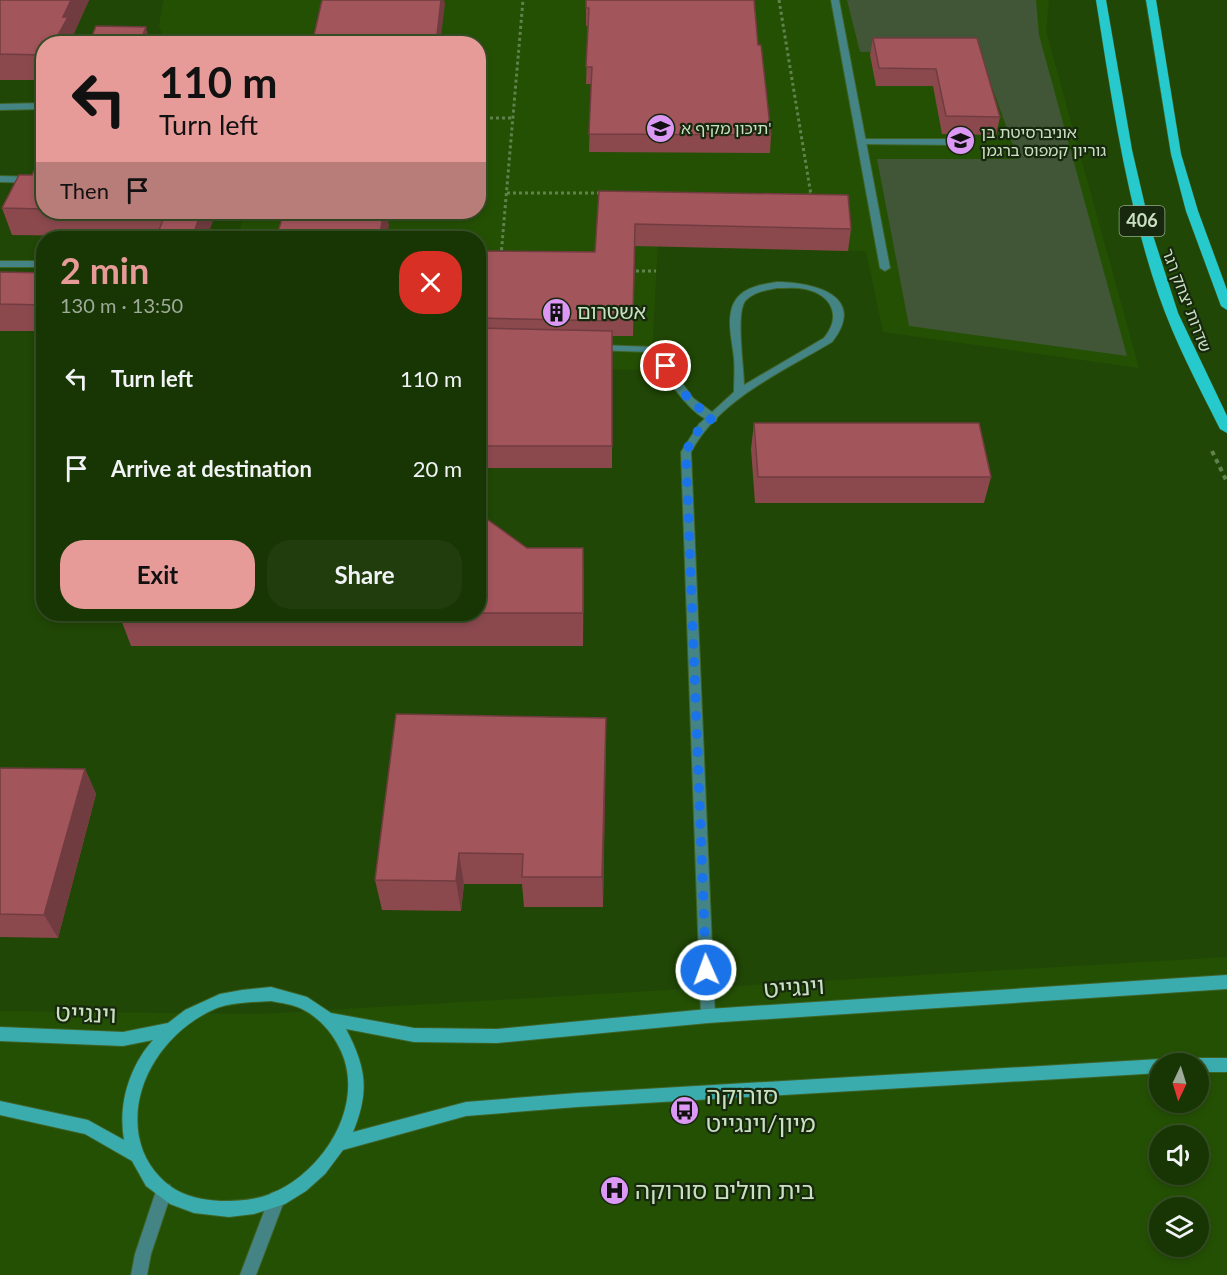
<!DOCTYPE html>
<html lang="en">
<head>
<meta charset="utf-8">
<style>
	:root { --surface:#183504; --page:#213d0e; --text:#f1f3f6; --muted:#9fab9a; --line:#365026; --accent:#e69b98 }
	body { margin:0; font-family:Lato,"Noto Sans Hebrew",sans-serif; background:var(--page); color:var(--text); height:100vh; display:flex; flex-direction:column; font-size:22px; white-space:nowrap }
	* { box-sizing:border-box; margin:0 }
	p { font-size:20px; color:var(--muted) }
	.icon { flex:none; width:33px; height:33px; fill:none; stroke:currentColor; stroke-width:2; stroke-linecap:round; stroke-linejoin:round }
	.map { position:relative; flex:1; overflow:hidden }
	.details { position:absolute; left:36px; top:231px; width:450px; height:390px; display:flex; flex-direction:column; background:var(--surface); border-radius:24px; box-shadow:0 3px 9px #0003,0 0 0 2px var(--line) }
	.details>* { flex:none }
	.banner { position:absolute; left:36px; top:36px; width:450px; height:183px; border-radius:24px; box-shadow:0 3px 9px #0003,0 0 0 2px var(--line); background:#e69b98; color:#111; overflow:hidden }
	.needle { width:39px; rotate:184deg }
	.tools { position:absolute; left:1149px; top:1053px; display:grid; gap:12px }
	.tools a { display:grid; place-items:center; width:60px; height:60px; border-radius:50%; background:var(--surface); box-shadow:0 3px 9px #0003,0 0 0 2px var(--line); font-size:30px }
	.pin { position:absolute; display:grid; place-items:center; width:51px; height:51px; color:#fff; margin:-26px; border:3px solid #fff; border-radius:50%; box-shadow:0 2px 6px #0007 }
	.me { position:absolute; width:66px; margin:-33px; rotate:358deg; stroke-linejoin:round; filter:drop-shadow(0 0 4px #0008) }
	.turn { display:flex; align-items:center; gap:21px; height:126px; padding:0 24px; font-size:27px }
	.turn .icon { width:78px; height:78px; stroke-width:2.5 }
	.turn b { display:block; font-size:42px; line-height:51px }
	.then { display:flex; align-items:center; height:57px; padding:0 24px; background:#0003; gap:12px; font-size:22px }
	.round { display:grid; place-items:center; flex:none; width:63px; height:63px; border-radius:24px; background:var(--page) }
	.head { display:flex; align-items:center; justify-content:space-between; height:102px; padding:0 24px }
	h1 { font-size:36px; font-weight:700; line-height:45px; color:var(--accent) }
	.primary-button { display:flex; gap:12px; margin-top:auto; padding:12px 24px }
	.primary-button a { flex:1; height:69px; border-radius:24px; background:var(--accent); color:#111; font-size:24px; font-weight:700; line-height:69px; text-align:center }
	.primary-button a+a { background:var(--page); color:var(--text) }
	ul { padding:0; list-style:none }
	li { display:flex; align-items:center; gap:18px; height:90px; padding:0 24px }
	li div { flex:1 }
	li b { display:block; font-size:22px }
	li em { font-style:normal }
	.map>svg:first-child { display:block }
	.built { fill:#245004; fill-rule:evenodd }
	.green { fill:#405636 }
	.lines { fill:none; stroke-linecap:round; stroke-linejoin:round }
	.lane-casing { stroke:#3f6327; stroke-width:2 }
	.street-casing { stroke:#3f6327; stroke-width:2 }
	.secondary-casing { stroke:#3f6327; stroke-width:2 }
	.primary-casing { stroke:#3f6327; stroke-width:1 }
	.path-far1 { stroke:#61824d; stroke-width:3; stroke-dasharray:3 3; stroke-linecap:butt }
	.path { stroke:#61824d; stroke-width:4; stroke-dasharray:4.5 4.5; stroke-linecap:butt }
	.lane { fill:#448485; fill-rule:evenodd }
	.street { fill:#448485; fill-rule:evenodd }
	.secondary { fill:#3bacad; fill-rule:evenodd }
	.primary { fill:#26cacc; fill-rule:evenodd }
	.wall { fill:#8b494e }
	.shaded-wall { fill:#713c40 }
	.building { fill:#a2555b; stroke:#713c40; stroke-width:1.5 }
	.route { stroke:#1a73e8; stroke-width:10; stroke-dasharray:0 18 }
	.labels { text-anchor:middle; stroke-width:4.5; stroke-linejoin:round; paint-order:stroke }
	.far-poi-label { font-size:16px; fill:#cae1c1; stroke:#17280f; text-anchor:start }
	.far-street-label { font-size:16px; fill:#cae1c1; stroke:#17280f }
	.shield { fill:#17280f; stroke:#94aa8c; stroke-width:1.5 }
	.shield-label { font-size:18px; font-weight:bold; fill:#cae1c1 }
	.poi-label { font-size:20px; fill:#cae1c1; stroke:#17280f; text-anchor:start }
	.near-street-label { font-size:24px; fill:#cae1c1; stroke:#17280f }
	.near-poi-label { font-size:24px; fill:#cae1c1; stroke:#17280f; text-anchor:start }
</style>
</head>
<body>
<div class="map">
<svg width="1227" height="1275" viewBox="0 0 1227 1275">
	<rect width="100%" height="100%" fill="#204705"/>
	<path class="built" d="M163,0H1049L1046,31L1139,368L883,332L866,251L658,246L651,370L479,367L478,238H238L244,212H478V44L165,43L159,26Z
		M1227,957V1275H0V1011L260,1014ZM1160,1064H1198V1102H1160ZM1160,1136H1198V1174H1160ZM1160,1208H1198V1246H1160Z"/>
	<path class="green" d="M847,0H1036L1039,35L1127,356L909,326L877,159H1018L979,51L860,52Z"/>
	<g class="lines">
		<defs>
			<path id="lane" d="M44,103V109L0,110V104Z
				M862,139H954L958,142L954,145L859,144L858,142Z
				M0,176L44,177V183L0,182Z
				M0,261H44V267H0Z
				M597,345L656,347L693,398L716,415L717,418L716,421C694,424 661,369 649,352L593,350V346Z"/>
			<path id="street" d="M831,0H839L890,268L885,271L880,268Z
				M777,282C814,282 868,296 832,342C782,372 719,399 691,452L715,1016L713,1021L708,1023L703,1021L701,1016L681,452L699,424L734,392C734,381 735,369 734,358C732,338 723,309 741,294C751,286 765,284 777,282ZM777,288C786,288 796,287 805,289C832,295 842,316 824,338L744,385C744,367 735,311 746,300C754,292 766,290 777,288Z
				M164,1183L170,1185L172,1191L151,1254L147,1275H131L135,1254L158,1185Z
				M277,1191L283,1193L285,1199L256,1275H240L271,1193Z"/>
			<path id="secondary" d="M1227,975V989L708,1023L497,1043L414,1042L346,1029C366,1067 370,1091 353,1132L466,1102L577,1093L1160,1059L1166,1064H1160V1073L577,1107L466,1116L343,1150L325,1174L306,1191L285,1204L254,1214L229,1217L194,1213L170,1204L146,1186L132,1161L85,1134L0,1115V1101L88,1120L124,1140C118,1104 129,1067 153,1040L123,1046L0,1041V1027L123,1032L168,1023L185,1010L220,994L242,990L271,987L307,997L331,1013L414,1028L497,1029L708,1009ZM271,1001C281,1003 292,1004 302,1009C318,1017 331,1031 339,1047C368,1102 324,1173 270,1194C255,1200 238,1201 221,1201C203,1200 185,1197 170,1186C154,1174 143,1157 139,1137C129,1083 167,1029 217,1008C234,1002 254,1002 271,1001Z
				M1198,1058H1227V1072H1198V1064H1191L1193,1060Z"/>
			<path id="primary" d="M1096,0H1106L1132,150L1149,223L1178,313L1227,416V433L1220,429C1198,385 1175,342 1159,296C1126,200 1112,100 1096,0Z
				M1146,0H1156L1181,154L1198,211L1227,290V310L1221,306L1186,211L1171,154Z"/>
		</defs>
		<use href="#lane" class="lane-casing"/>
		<use href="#street" class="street-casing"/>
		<use href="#secondary" class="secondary-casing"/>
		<use href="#primary" class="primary-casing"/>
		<path class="path-far1" d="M779,0L811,195H808
			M478,118H513
			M507,193H602
			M501,256L523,0
			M630,271H656"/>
		<path class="path" d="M1212,451L1227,482"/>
		<use href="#lane" class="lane"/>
		<use href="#street" class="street"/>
		<use href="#secondary" class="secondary"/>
		<use href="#primary" class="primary"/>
	</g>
	<path class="wall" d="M0,0H89L73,35L75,42L74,44H44V80H0Z
		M586,0L758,45L771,135L770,153L589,152L591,84H586L588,26H586Z
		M873,38H977L1000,117L996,135L942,134L933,86H876L870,55Z
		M44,149V212H216L156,237L12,235L2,208L32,175Z
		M599,191L851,229L848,251L635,246L633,336H612V468H478V251L595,252Z
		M0,272L44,273V331H0Z
		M754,423L991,477L984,503H755L751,449Z
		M527,548H583V646H131L119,614Z
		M606,718L603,907H524L522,884H464L461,911L382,910L375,880Z
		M0,768L85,769L96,794L58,938L0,937Z"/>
	<path class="shaded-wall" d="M71,0H89L73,36L75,42L74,44H53L63,17Z
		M441,0H444L445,4L440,44H436Z
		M146,27L150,44H139Z
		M201,212H216L207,238H192Z
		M384,212H387L389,226L386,238H379Z
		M583,548L584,581L583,646Z
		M606,718V750L603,907L602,877Z
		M85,769L96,794L58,938L44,915Z
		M459,853L464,884L461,911L456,881Z"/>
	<path class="building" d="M0,0H71L63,17H68L53,44H44V55L0,54Z
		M322,0H441L436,44H312Z
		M586,0H754L758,45H761L771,135L589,134L592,67H586L589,8H586Z
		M96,26L146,27L139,44H89Z
		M873,38H977L1000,117L946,116L936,69L879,68Z
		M44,149V209L2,208L19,175H32Z
		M599,191L848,195L851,229L635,224L633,314H612V321L478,318V251L595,252Z
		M166,212H201L192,238H156Z
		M284,212H384L379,238H276Z
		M0,272L44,273V305L0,304Z
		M478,328L612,331V446H478Z
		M754,423H979L991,477H758Z
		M484,517L527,548H583V613H478V521Z
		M396,714L606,718L602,877H522L523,854L459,853L456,881L375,880Z
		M0,768L85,769L44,915L0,914Z"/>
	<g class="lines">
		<path class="route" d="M666,366L689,400L712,418L694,435L686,452L706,970"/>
	</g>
	<defs>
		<symbol id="school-disc" viewBox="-11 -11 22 22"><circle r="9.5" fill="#db99f5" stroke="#17280f"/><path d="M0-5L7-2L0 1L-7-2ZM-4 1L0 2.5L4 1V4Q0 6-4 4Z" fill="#111"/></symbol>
		<symbol id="university-disc" viewBox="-11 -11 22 22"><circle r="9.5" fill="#db99f5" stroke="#17280f"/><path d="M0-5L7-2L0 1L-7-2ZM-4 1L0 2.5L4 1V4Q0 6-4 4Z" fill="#111"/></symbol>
		<symbol id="building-disc" viewBox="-11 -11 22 22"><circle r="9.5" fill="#db99f5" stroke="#17280f"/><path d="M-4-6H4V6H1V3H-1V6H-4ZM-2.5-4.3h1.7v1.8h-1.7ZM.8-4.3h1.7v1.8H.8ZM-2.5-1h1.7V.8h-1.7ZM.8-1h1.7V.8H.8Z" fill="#111"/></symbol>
		<symbol id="bus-disc" viewBox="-11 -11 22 22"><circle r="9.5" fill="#db99f5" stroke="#17280f"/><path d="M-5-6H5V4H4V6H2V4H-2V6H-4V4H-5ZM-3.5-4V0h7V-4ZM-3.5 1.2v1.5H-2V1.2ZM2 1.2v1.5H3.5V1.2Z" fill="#111"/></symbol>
		<symbol id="hospital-disc" viewBox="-11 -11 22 22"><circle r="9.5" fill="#db99f5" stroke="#17280f"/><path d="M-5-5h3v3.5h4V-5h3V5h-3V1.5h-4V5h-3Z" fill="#111"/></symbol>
	</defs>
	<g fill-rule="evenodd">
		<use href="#school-disc" x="644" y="112" width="33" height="33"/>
		<use href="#university-disc" x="944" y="124" width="33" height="33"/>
		<use href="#building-disc" x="540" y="296" width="33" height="33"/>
		<use href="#bus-disc" x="668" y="1094" width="33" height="33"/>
		<use href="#hospital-disc" x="598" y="1174" width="33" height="33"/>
	</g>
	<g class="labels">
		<g class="far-poi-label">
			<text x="681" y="134">תיכון מקיף א'</text>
			<text x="981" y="138">אוניברסיטת בן<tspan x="981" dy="18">גוריון קמפוס ברגמן</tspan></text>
		</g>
		<g class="far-street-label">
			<text transform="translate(1187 300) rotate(69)" y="6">שדרות יצחק רגר</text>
		</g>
		<rect class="shield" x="1119.5" y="206" width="45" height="30" rx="4.5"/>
		<g class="shield-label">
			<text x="1142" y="227">406</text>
		</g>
		<g class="poi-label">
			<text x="577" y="319">אשטרום</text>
		</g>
		<g class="near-street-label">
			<text transform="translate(794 988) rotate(-4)" y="8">וינגייט</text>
			<text transform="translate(86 1014) rotate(2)" y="8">וינגייט</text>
		</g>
		<g class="near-poi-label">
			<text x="706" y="1104">סורוקה<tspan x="706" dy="28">מיון/וינגייט</tspan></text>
			<text x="635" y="1199">בית חולים סורוקה</text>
		</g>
	</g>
</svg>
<div class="tools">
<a><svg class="needle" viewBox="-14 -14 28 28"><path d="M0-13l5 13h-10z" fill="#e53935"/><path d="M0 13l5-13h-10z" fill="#9fab9a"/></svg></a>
<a><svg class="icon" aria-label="sound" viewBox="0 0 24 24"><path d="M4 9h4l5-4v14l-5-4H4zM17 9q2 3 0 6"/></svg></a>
<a><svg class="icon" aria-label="layers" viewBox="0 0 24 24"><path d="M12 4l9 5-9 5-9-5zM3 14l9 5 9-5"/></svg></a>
</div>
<div class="pin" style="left:666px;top:366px;background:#d93025"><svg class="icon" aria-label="arrive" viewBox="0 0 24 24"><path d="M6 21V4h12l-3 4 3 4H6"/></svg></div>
<svg class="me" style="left:706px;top:970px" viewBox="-20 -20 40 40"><circle r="17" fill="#1a73e8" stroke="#fff" stroke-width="3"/><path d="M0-11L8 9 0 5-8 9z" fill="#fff"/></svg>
<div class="banner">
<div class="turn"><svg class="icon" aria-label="left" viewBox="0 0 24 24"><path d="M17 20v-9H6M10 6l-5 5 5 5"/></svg><div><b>110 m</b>Turn left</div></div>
<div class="then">Then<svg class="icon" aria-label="arrive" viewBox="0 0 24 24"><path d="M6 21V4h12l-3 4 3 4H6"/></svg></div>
</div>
<section class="details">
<div class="head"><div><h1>2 min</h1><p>130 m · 13:50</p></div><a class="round" style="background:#d93025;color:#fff"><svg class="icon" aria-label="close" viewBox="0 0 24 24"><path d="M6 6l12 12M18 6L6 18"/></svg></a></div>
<ul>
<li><svg class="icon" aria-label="left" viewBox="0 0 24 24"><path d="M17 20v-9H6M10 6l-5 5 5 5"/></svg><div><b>Turn left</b></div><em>110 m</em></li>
<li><svg class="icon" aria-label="arrive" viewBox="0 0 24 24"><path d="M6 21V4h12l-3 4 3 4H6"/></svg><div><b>Arrive at destination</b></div><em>20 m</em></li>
</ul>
<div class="primary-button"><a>Exit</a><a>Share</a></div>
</section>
</div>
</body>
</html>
